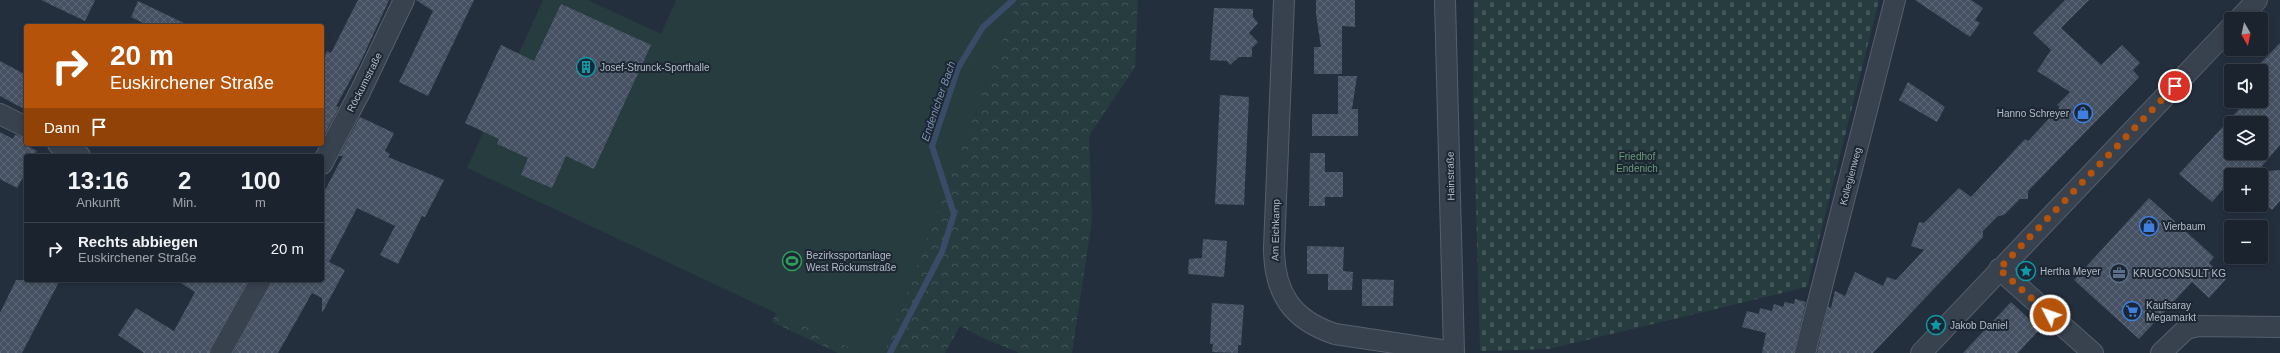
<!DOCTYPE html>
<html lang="de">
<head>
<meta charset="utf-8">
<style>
	:root { --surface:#1b232e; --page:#282f3a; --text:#f1f3f6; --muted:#a0a4aa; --line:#39404a }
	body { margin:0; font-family:Arial,sans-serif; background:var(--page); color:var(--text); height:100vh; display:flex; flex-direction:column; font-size:15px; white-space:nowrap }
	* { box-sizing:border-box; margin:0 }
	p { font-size:13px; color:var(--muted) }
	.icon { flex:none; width:22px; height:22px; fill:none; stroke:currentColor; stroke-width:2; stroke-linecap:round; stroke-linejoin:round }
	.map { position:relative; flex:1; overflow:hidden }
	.panel { position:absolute; left:24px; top:154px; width:300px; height:128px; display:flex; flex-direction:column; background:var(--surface); border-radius:4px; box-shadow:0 2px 6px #0003,0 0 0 1px var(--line) }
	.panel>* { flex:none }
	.top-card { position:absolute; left:24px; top:24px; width:300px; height:122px; border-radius:4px; box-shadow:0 2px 6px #0003,0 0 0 1px var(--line); background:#b45309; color:#fff; overflow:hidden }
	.needle { width:26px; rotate:171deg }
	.controls { position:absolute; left:2224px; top:12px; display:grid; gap:8px }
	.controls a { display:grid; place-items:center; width:44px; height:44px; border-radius:4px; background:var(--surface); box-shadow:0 2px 6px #0003,0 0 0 1px var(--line); font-size:20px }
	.pin { position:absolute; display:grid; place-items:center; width:34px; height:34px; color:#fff; margin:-17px; border:2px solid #fff; border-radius:50%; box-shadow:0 1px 4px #0007 }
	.me { position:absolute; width:44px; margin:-22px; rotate:311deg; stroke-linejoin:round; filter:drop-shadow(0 0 3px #0008) }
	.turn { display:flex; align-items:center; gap:14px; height:84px; padding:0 20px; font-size:18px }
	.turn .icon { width:52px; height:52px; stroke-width:2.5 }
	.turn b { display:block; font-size:28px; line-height:34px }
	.then { display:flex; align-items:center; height:38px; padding:0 20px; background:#0003; gap:8px; font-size:15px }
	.eta { display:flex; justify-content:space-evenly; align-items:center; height:68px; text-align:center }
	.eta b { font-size:24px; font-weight:700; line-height:28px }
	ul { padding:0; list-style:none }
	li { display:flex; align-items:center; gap:12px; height:52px; padding:0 20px; border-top:1px solid var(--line) }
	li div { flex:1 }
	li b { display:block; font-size:15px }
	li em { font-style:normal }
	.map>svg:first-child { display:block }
	.forest { fill:url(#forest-crowns) }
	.cemetery { fill:url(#cemetery-stones) }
	.garden { fill:#263c3f }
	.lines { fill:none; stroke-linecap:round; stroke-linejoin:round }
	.stream { stroke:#394c67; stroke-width:6 }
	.building { fill:url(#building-cross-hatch); fill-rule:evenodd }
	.street-casing { stroke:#565f6c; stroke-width:22 }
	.street { stroke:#38414e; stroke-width:20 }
	.route { stroke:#b45309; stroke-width:7; stroke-dasharray:0 12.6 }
	.labels { text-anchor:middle; stroke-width:4; stroke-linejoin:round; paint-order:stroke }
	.poi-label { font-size:10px; fill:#b4bcc9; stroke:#1d2633; text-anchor:start }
	.street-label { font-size:10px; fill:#b4bcc9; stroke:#1d2633 }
	.park-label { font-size:10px; fill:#6b9a76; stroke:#1d2633 }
	.water-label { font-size:11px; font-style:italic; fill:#7c92b1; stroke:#1d2633 }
</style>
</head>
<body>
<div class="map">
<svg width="2280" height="353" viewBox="0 0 2280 353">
	<defs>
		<pattern id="forest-crowns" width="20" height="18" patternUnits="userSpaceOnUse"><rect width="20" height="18" fill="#263c3f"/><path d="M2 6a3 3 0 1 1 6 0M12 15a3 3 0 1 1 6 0" fill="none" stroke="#435659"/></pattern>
		<pattern id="cemetery-stones" width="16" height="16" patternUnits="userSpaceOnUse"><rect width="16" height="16" fill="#263c3f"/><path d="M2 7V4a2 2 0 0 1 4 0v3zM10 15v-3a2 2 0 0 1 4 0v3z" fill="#435659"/></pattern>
		<pattern id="building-cross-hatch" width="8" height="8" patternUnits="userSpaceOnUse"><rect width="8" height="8" fill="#455162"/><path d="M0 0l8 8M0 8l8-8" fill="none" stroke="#5d6877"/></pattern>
	</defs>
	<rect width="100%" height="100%" fill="#242f3e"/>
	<path class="forest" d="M861,0H1138L1135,67L1089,136L1092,220L1072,353H1019L983,338L960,326L945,353H838L772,322L785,292Z"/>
	<path class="cemetery" d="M1474,0H1879L1807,287L1549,349L1480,351L1473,90Z"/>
	<path class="garden" d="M543,0H588L661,34L676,0H1018L884,353H861L467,168Z"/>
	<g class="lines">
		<path class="stream" d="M890,353L942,252L954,214L932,146L958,68L983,27L1013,0"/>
	</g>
	<path class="building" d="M41,0H95L85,21Z
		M358,0H389L361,61L336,106L339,107L322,139V62L327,51L331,53Z
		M416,0H474L428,96L399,82L433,11Z
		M1316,0H1355V27L1342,26V74H1314V47H1321L1316,14Z
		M1915,0H1971L1983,8L1975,20L1980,23L1970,37Z
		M2065,0H2089L2061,28L2101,65L2122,45L2140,63L2133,70L2139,77L2028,191V199H2020L2004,215L1998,216L1983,231V237L1873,353H1817L1828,307L1831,308L1835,291L1845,296L1855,272L1883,286L1887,277L1896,280L1924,250L1911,246L1919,222L1924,223L1959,188L1971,197L2025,139L2028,141L2060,107L2057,105L2070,92L2037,71L2051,50L2033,33Z
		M138,1L190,26H149L131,17Z
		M561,4L651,45L594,169L566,156L552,188L521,175L528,158L497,144L499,139L465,123L501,45L534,61Z
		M1214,8L1253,9V17L1258,23L1249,33L1258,42L1252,48V57H1239L1230,65L1227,61L1210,60Z
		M2280,43V145L2257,172L2280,170V201L2272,210L2261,200V175H2248L2241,169L2235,175H2231V180L2212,202L2179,174L2244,104L2241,101H2261V71H2253ZM2231,123H2261V153H2231Z
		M0,61L26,75V114V110L0,96Z
		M1338,76H1357L1352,109H1358V136H1312V114H1338Z
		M1908,82L1945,107L1937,122L1899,100Z
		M1220,95L1249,97L1244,205L1215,204Z
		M360,117L394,133L385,151L390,154L388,157L444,180L425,217L422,216L398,264L380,255L395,226L357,208L329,262L345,270L322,313V298L312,293L278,353H233L272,280H322V196L343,156H339Z
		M0,132L13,139L15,135L26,138V145L37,151L34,156H26V172L17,188L0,179Z
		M1310,153H1325V172H1343V197H1325V206H1309Z
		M2149,198L2214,257L2209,263L2226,279L2209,298L2192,282L2139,339L2074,280Z
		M1203,239L1227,241L1224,277L1188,274L1189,259L1202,258Z
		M1307,246L1344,247L1343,271L1353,272L1352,290H1328V274H1307Z
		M1362,279L1394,280L1393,306H1362Z
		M16,280H60L22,353H0V313Z
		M176,280H248L209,353H144L118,335L136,308L174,331L195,292Z
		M1795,299L1806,302L1794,353H1762L1766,333L1742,327L1747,311L1759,314L1760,308L1772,311L1774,304L1783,307L1785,302L1794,304Z
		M2011,302L2040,329L2018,353H1963Z
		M1212,303L1244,305L1241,345H1238V353L1212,352L1213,344H1210Z"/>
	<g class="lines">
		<defs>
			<path id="street" d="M1284,0L1274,248C1274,293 1292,320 1335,334L1454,352
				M1445,0L1454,353
				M2239,19L2257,0
				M0,114L26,127
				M58,144L80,156
				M322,164L360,92L404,0
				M1999,269L2093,353
				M220,353L261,280
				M1805,353L1895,0
				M1921,353L2231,27
				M2161,353L2186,329L2198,326L2280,327"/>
		</defs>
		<use href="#street" class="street-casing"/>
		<use href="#street" class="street"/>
	</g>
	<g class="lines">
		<path class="route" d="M2050,315L1999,269L2175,86"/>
	</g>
	<defs>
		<symbol id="building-ring" viewBox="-11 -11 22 22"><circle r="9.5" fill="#1d2633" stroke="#0f9aa8" stroke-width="1.5"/><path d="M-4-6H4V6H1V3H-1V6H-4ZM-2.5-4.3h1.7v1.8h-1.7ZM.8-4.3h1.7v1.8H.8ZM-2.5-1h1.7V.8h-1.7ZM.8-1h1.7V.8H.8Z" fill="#0f9aa8"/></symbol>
		<symbol id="shop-ring" viewBox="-11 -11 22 22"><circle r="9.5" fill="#1d2633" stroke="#3f7fe0" stroke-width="1.5"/><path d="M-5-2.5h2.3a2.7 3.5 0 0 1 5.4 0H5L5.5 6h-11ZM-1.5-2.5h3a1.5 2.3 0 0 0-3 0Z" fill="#3f7fe0"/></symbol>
		<symbol id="stadium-ring" viewBox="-11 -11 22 22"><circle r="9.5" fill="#1d2633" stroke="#2e9e5b" stroke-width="1.5"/><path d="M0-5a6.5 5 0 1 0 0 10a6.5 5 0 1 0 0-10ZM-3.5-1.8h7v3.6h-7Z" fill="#2e9e5b"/></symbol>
		<symbol id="sight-ring" viewBox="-11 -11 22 22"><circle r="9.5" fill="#1d2633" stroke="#0f9aa8" stroke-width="1.5"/><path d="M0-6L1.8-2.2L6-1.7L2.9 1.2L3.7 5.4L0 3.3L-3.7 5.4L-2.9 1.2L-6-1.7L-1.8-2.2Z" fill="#0f9aa8"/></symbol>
		<symbol id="office-ring" viewBox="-11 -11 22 22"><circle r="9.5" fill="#1d2633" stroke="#5c6f8a" stroke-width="1.5"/><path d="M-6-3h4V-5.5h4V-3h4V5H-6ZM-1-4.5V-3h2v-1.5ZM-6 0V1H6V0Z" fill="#5c6f8a"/></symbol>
		<symbol id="supermarket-ring" viewBox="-11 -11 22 22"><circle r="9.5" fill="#1d2633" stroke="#3f7fe0" stroke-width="1.5"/><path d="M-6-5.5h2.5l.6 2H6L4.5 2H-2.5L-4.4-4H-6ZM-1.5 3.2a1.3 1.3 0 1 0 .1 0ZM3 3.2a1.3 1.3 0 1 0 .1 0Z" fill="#3f7fe0"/></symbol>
	</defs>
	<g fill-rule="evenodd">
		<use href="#building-ring" x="575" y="56" width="22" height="22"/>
		<use href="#shop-ring" x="2072" y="102" width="22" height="22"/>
		<use href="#shop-ring" x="2138" y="215" width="22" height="22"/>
		<use href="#stadium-ring" x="781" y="250" width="22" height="22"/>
		<use href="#sight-ring" x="2015" y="260" width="22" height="22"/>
		<use href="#office-ring" x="2108" y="262" width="22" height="22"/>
		<use href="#supermarket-ring" x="2121" y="300" width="22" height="22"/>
		<use href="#sight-ring" x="1925" y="314" width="22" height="22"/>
	</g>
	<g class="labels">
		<g class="poi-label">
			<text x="600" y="71">Josef-Strunck-Sporthalle</text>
			<text x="2069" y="117" text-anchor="end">Hanno Schreyer</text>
			<text x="2163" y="230">Vierbaum</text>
			<text x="806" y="259">Bezirkssportanlage<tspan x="806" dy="12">West Röckumstraße</tspan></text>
			<text x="2040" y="275">Hertha Meyer</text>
			<text x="2133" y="277">KRUGCONSULT KG</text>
			<text x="2146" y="309">Kaufsaray<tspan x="2146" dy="12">Megamarkt</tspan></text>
			<text x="1950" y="329">Jakob Daniel</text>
		</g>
		<g class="street-label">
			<text transform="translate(364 82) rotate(-63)" y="4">Röckumstraße</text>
			<text transform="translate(1450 176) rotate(-91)" y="4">Hainstraße</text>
			<text transform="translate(1850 176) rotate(-75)" y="4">Kollegienweg</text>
			<text transform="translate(1275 230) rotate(-89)" y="4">Am Eichkamp</text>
		</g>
		<g class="park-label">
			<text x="1637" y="160">Friedhof<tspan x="1637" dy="12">Endenich</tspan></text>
		</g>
		<g class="water-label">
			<text transform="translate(938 101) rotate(-71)" y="4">Endenicher Bach</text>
		</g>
	</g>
</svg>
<div class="controls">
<a><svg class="needle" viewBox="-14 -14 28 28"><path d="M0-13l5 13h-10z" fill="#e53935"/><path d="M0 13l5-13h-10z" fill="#a0a4aa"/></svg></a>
<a><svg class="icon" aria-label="sound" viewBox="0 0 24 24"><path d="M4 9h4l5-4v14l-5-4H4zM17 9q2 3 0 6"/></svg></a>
<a><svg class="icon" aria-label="layers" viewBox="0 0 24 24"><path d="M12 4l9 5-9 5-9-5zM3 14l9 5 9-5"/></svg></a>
<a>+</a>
<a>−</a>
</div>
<div class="pin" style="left:2175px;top:86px;background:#d93025"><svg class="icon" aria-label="arrive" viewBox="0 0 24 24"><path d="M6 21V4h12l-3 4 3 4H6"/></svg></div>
<svg class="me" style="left:2050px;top:315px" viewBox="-20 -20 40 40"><circle r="17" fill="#b45309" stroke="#fff" stroke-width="3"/><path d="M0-11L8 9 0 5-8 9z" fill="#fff"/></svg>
<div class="top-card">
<div class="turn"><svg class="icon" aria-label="right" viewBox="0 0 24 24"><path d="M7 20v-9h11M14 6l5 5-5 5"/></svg><div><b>20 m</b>Euskirchener Straße</div></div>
<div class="then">Dann<svg class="icon" aria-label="arrive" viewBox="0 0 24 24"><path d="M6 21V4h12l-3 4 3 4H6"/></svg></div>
</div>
<section class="panel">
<div class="eta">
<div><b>13:16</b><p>Ankunft</p></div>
<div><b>2</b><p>Min.</p></div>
<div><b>100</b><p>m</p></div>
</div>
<ul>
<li><svg class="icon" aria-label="right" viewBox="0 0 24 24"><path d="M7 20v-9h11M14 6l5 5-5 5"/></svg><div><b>Rechts abbiegen</b><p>Euskirchener Straße</p></div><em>20 m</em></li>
</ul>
</section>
</div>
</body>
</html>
